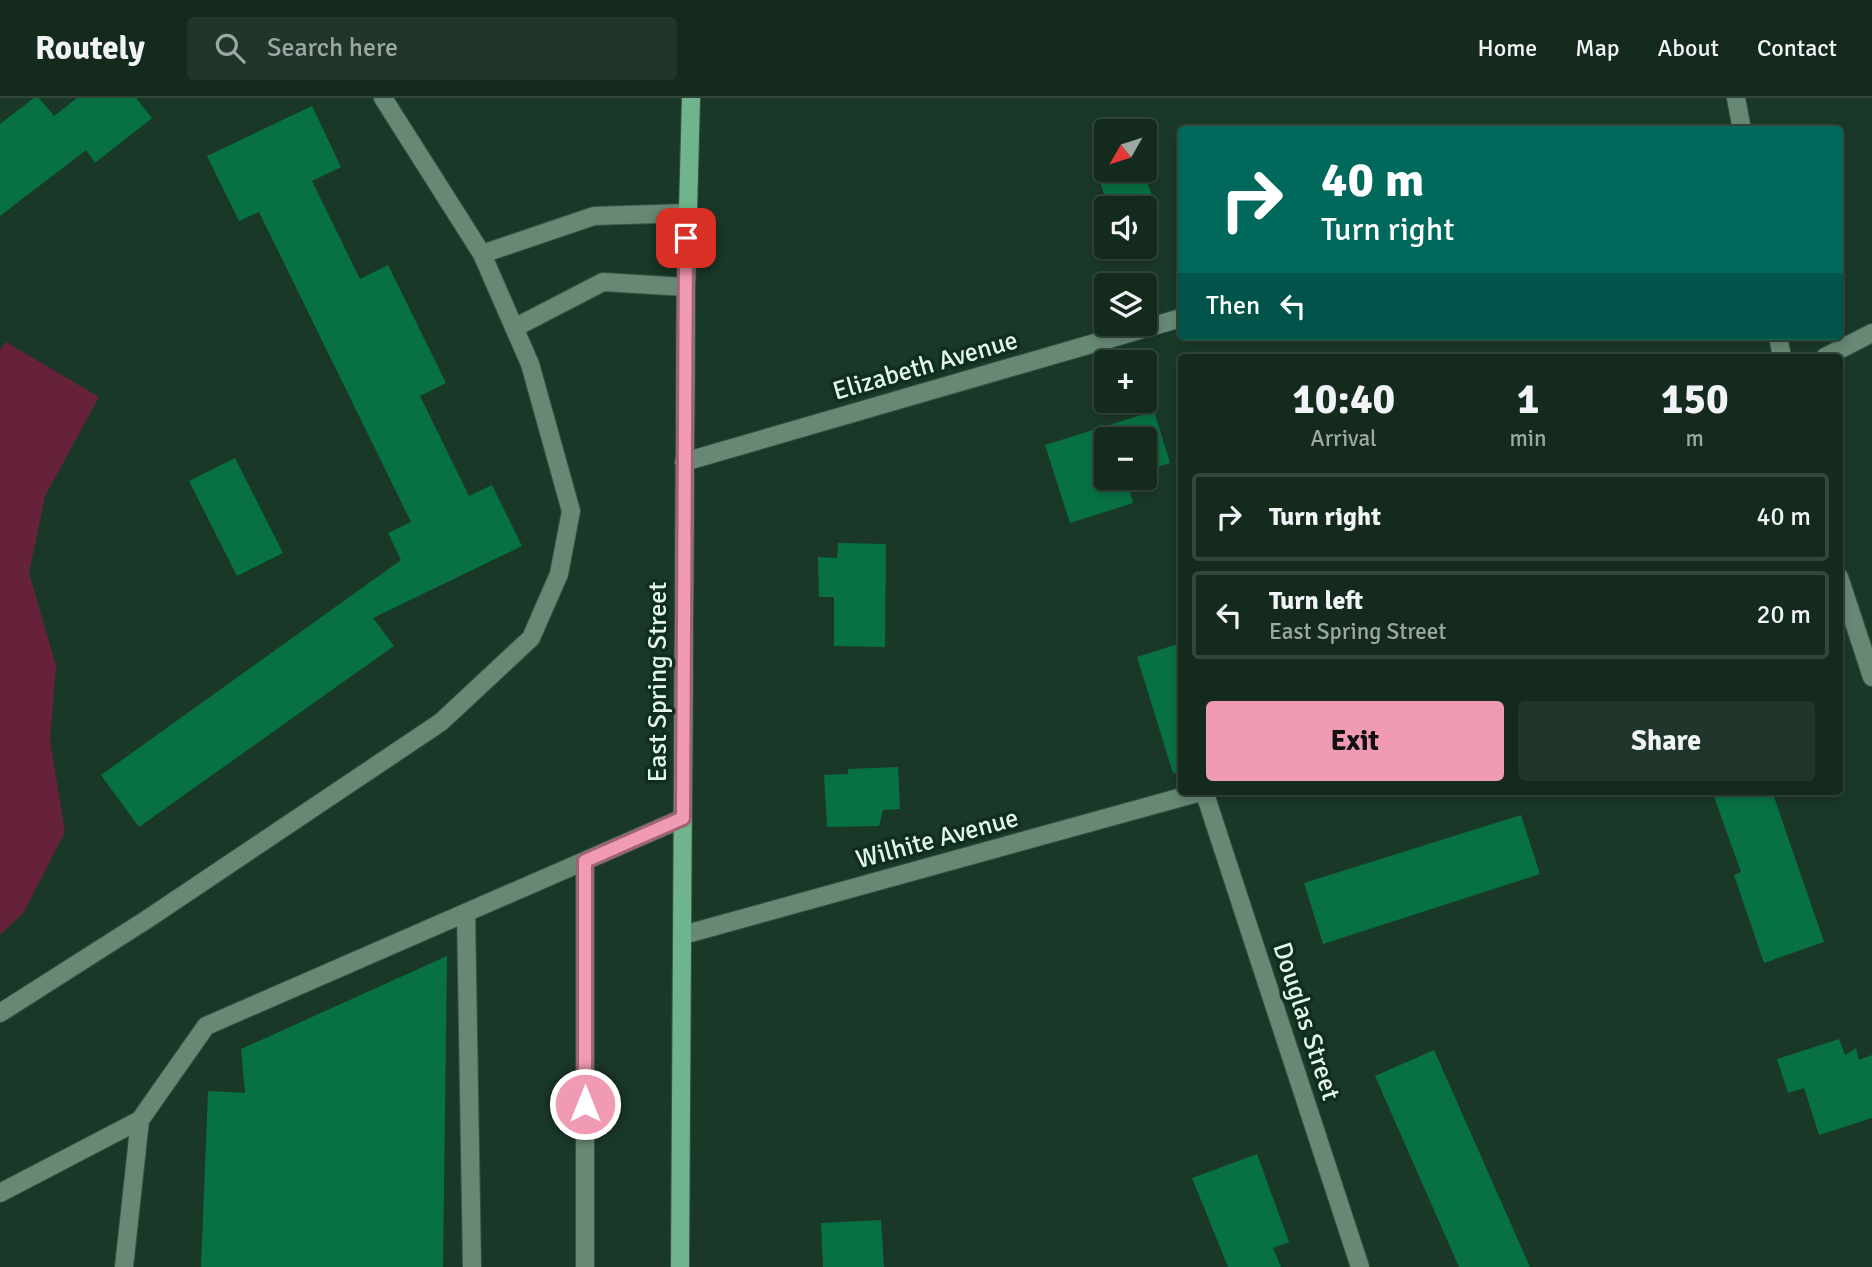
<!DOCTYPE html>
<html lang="en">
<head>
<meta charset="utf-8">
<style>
	:root { --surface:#142a1d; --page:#21362a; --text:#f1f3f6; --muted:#9da7a4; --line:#33463b; --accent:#f19ab3 }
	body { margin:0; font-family:Signika,sans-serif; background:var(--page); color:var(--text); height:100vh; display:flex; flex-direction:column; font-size:26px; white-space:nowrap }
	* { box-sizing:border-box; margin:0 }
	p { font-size:23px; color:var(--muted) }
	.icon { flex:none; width:38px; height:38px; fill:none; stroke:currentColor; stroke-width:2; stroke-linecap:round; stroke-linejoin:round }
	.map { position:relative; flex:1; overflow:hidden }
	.details { position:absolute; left:1178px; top:256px; width:665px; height:441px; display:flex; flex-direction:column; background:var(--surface); border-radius:7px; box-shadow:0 4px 10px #0003,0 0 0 2px var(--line) }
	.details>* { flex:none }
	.hud { position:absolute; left:1178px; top:28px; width:665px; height:214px; border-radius:7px; box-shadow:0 4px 10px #0003,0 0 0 2px var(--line); background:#00695c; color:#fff; overflow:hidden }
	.needle { width:46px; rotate:231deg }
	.buttons { position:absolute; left:1094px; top:21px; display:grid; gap:14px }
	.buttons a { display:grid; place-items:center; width:63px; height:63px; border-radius:7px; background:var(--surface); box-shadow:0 4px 10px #0003,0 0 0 2px var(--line); font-size:35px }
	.pin { position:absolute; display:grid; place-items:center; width:60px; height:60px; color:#fff; margin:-30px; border-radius:14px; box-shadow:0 4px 10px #0006 }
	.me { position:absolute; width:77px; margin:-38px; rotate:0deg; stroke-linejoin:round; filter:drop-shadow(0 0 5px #0008) }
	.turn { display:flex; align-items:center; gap:24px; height:147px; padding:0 28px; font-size:32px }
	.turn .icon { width:91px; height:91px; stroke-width:2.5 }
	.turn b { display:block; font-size:49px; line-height:60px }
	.then { display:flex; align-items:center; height:66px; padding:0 28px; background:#0003; gap:14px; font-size:26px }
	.eta { display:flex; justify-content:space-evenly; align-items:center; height:119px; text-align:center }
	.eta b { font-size:42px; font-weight:700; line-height:49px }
	.primary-button { display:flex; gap:14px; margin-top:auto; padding:14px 28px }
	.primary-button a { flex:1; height:80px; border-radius:7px; background:var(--accent); color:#111; font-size:28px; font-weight:700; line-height:80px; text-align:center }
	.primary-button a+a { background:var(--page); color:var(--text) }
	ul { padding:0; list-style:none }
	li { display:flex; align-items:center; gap:21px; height:88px; margin:0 14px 10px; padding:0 14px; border:4px solid var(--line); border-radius:7px }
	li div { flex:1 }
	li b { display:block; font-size:26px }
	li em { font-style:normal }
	header { display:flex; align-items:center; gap:42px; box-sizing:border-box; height:98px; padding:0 35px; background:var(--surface); border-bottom:2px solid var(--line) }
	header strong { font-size:33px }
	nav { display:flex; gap:38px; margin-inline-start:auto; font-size:24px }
	.search { width:490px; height:63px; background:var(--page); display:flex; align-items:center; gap:18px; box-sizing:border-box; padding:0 24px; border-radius:7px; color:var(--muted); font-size:26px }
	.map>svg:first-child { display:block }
	.green { fill:#67223b }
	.building { fill:#077144 }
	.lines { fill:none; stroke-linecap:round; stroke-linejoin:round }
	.lane-casing { stroke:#375344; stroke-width:20 }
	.street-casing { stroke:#375344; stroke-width:20 }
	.primary-casing { stroke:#375344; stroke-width:20 }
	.lane { stroke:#678874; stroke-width:18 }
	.street { stroke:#678874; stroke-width:18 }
	.primary { stroke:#6fb48d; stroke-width:18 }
	.route-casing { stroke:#9d6474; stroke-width:18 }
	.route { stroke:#f19ab3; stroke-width:12 }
	.labels { text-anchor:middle; stroke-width:7; stroke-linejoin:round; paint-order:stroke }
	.street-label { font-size:26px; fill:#e4f6ea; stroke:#0f2e1d }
</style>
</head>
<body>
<header>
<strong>Routely</strong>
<div class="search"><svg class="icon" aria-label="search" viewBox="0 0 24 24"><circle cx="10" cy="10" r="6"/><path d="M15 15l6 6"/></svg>Search here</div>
<nav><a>Home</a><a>Map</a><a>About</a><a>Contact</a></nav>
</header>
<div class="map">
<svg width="1872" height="1169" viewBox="0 0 1872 1169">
	<rect width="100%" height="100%" fill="#1a3827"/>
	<path class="green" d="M6,244L99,299L45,398L29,475L56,568L50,642L65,734L24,814L0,837V252Z"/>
	<path class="building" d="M34,0H39L54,18L77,0H136L152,20L95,65L86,52L0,118V26Z
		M312,8L341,69L312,83L360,181L388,167L446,285L420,298L469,398L492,387L522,448L373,520L394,548L139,729L101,677L401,462L388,435L411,424L259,114L239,123L207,58Z
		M1116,72H1143L1156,110H1109L1098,78Z
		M1154,313L1170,365L1144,373V341H1106V380H1126L1133,405L1070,425L1045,347Z
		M235,360L283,455L237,478L189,383Z
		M838,445L886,446L885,549L834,548V499H819L818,459L837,460Z
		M1181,545V674L1173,675L1137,559Z
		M898,669L900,711L883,712L879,728L827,729L824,677L848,676V671Z
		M1712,693H1772L1824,844L1764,865L1734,777L1741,774Z
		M1521,717L1540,776L1323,846L1304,785Z
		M447,858L443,1169H201L208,993L245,995L241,951Z
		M1839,941L1845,957L1856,950L1859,962L1872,957V1020L1819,1037L1804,990L1788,995L1777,961Z
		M1434,952L1530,1169H1459L1375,978Z
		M1257,1056L1289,1144L1273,1150L1281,1169H1228L1192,1080Z
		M881,1122L884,1169H823L821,1125Z"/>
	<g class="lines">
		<defs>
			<path id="lane" d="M585,763V1169
				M466,815L472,1169
				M0,1095L140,1022L206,928L683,720
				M124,1169L140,1022"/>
			<path id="street" d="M1736,0L1742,32
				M482,156L594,118L687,115
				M514,230L603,184L686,189
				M1778,238L1782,259
				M1825,259L1872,235
				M684,364L1181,220
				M1839,479L1872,579
				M1204,693L1360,1169
				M683,837L1204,693
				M0,915L146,822L441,624L531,540L559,476L571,413L530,266L482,156L383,0"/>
			<path id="primary" d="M680,1169L686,189L691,0"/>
		</defs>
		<use href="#lane" class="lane-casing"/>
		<use href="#street" class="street-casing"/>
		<use href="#primary" class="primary-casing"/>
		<use href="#lane" class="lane"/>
		<use href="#street" class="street"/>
		<use href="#primary" class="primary"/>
	</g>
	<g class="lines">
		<defs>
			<path id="route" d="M585,1006V763L683,720L686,140"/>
		</defs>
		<use href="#route" class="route-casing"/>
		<use href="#route" class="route"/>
	</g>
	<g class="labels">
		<g class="street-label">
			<text transform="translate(925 267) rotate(-16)" y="9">Elizabeth Avenue</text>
			<text transform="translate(657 584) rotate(-90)" y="9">East Spring Street</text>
			<text transform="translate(937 740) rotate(-15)" y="9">Wilhite Avenue</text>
			<text transform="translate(1307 923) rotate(72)" y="9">Douglas Street</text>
		</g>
	</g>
</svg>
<div class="buttons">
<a><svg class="needle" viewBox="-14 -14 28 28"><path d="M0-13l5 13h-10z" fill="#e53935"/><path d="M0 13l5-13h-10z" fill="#9da7a4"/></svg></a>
<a><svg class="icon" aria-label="sound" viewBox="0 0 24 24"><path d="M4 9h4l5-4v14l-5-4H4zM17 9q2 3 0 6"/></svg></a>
<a><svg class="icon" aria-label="layers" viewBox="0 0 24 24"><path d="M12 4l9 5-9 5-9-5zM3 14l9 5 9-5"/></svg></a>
<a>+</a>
<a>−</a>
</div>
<div class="pin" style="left:686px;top:140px;background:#d93025"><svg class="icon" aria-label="arrive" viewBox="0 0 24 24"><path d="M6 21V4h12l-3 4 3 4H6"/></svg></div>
<svg class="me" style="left:585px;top:1006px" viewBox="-20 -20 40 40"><circle r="17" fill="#f19ab3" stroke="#fff" stroke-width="3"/><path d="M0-11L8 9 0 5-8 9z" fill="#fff"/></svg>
<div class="hud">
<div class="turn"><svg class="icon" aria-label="right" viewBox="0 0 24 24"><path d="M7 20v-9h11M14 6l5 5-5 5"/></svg><div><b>40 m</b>Turn right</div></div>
<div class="then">Then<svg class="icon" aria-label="left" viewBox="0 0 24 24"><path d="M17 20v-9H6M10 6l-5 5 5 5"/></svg></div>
</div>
<section class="details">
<div class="eta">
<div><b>10:40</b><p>Arrival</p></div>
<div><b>1</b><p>min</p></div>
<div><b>150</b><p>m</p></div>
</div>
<ul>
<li><svg class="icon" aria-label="right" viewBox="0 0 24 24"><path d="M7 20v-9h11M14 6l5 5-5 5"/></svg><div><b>Turn right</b></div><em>40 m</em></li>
<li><svg class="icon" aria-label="left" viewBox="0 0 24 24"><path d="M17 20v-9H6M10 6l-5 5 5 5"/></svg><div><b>Turn left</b><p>East Spring Street</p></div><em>20 m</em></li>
</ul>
<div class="primary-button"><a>Exit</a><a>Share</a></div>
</section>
</div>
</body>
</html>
